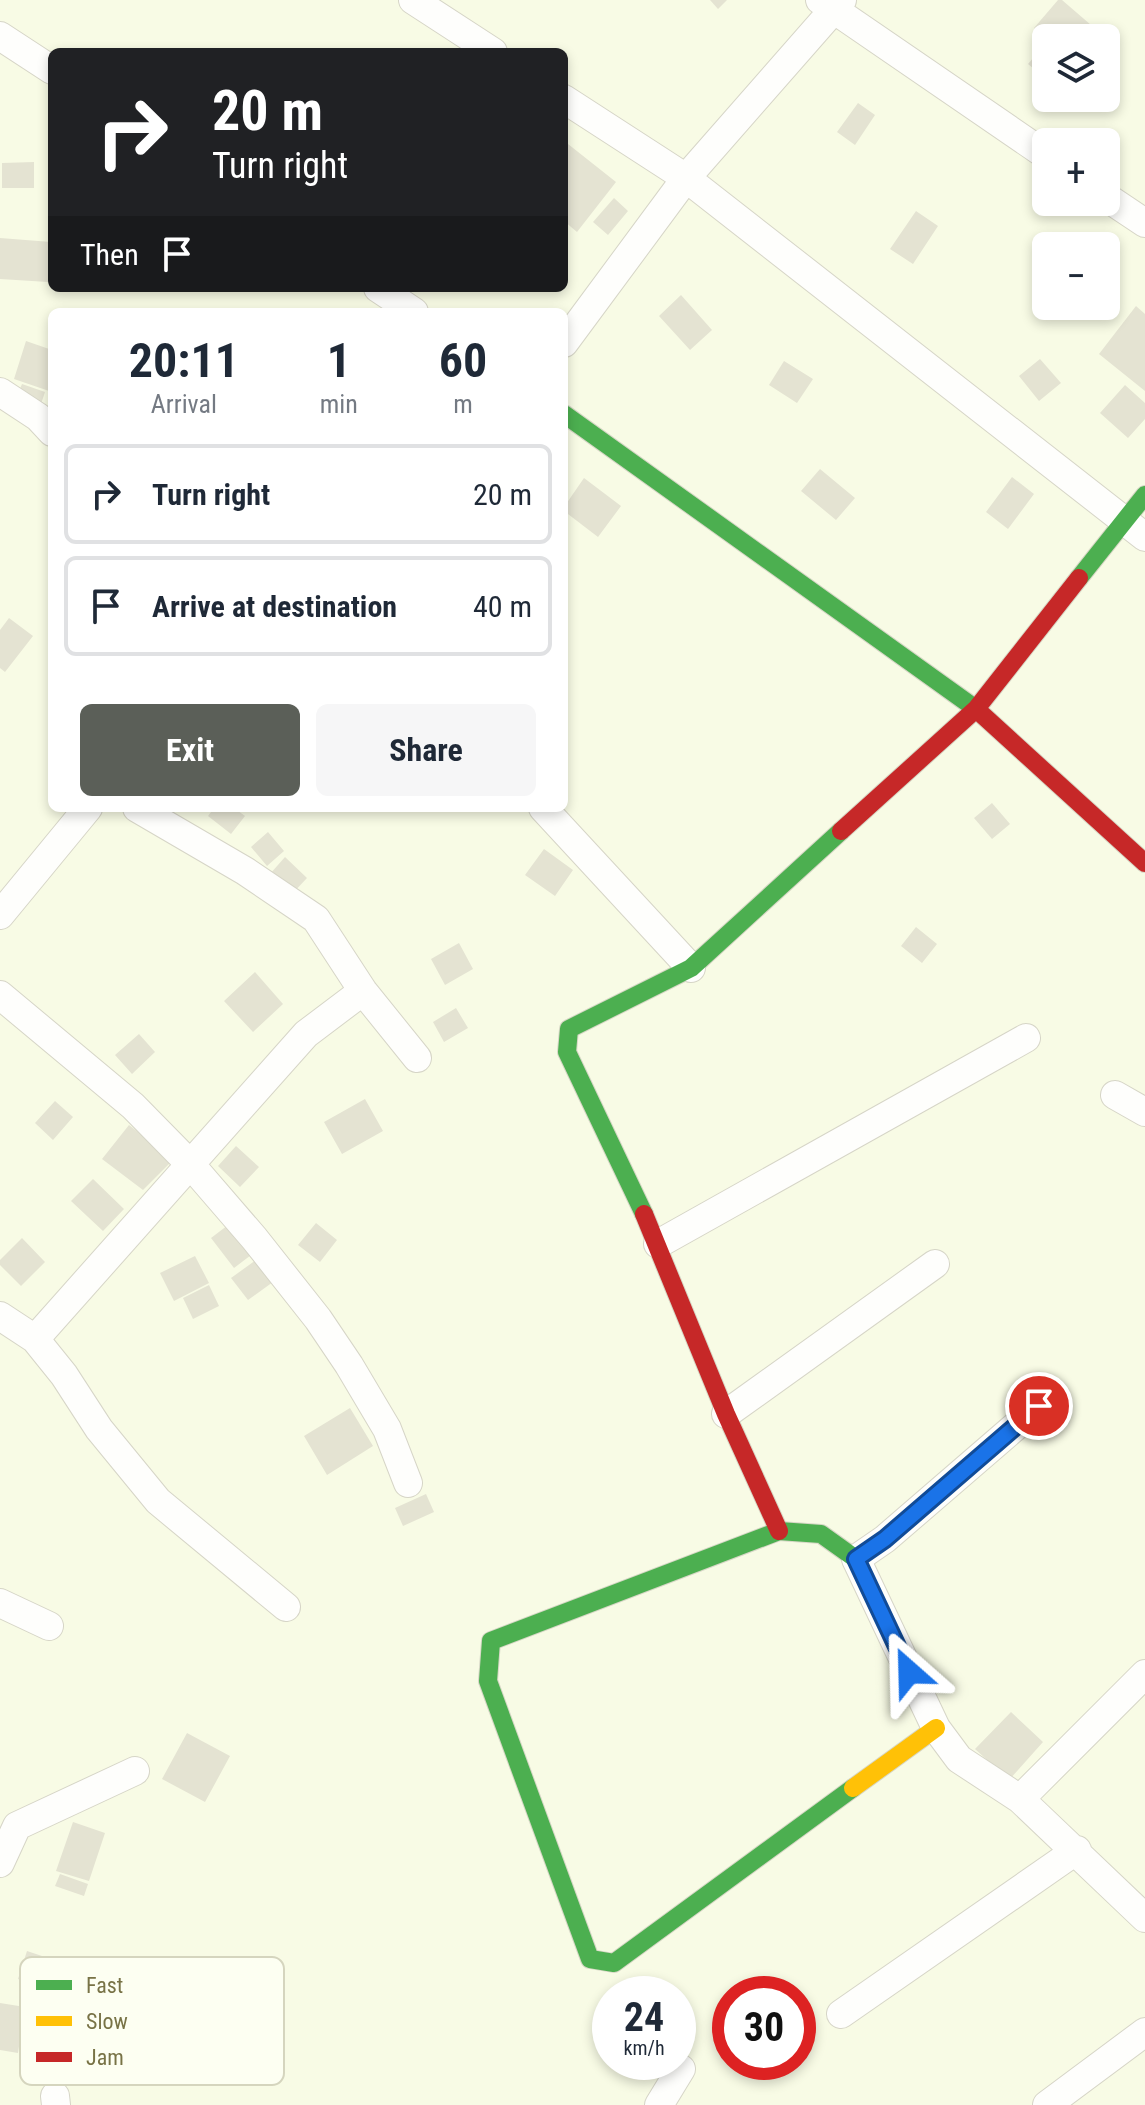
<!DOCTYPE html>
<html lang="en">
<head>
<meta charset="utf-8">
<style>
	:root { --surface:#fff; --page:#f6f6f7; --text:#1f2937; --muted:#747a83; --line:#e0e1e3; --accent:#5b5f58 }
	body { margin:0; font-family:"Roboto Condensed",sans-serif; background:var(--page); color:var(--text); height:100vh; display:flex; flex-direction:column; font-size:30px; white-space:nowrap }
	* { box-sizing:border-box; margin:0 }
	p { font-size:26px; color:var(--muted) }
	.icon { flex:none; width:44px; height:44px; fill:none; stroke:currentColor; stroke-width:2; stroke-linecap:round; stroke-linejoin:round }
	.map { position:relative; flex:1; overflow:hidden }
	.sheet { position:absolute; left:48px; top:308px; width:520px; height:504px; display:flex; flex-direction:column; background:var(--surface); border-radius:12px; box-shadow:0 4px 12px #0003 }
	.sheet>* { flex:none }
	.banner { position:absolute; left:48px; top:48px; width:520px; height:244px; border-radius:12px; box-shadow:0 4px 12px #0003; background:#202124; color:#fff; overflow:hidden }
	.tools { position:absolute; left:1032px; top:24px; display:grid; gap:16px }
	.tools a { display:grid; place-items:center; width:88px; height:88px; border-radius:12px; background:var(--surface); box-shadow:0 4px 12px #0003; font-size:40px }
	.speed { position:absolute; left:592px; top:1976px; display:flex; gap:16px; font-size:40px; font-weight:700; text-align:center }
	.speed>* { display:grid; place-content:center; width:104px; height:104px; border-radius:50%; background:var(--surface); box-shadow:0 4px 12px #0003; line-height:1 }
	.speed small { font-size:20px; font-weight:400 }
	.speed .limit { border:12px solid #d22; background:#fff; color:#111 }
	.pin { position:absolute; display:grid; place-items:center; width:68px; height:68px; color:#fff; margin:-34px; border:4px solid #fff; border-radius:50%; box-shadow:0 2px 8px #0007 }
	.me { position:absolute; width:88px; margin:-44px; rotate:335deg; stroke-linejoin:round; filter:drop-shadow(0 0 6px #0008) }
	.turn { display:flex; align-items:center; gap:28px; height:168px; padding:0 32px; font-size:36px }
	.turn .icon { width:104px; height:104px; stroke-width:2.5 }
	.turn b { display:block; font-size:56px; line-height:68px }
	.then { display:flex; align-items:center; height:76px; padding:0 32px; background:#0003; gap:16px; font-size:30px }
	.eta { display:flex; justify-content:space-evenly; align-items:center; height:136px; text-align:center }
	.eta b { font-size:48px; font-weight:700; line-height:56px }
	.button { display:flex; gap:16px; margin-top:auto; padding:16px 32px }
	.button a { flex:1; height:92px; border-radius:12px; background:var(--accent); color:#fff; font-size:32px; font-weight:700; line-height:92px; text-align:center }
	.button a+a { background:var(--page); color:var(--text) }
	ul { padding:0; list-style:none }
	li { display:flex; align-items:center; gap:24px; height:100px; margin:0 16px 12px; padding:0 16px; border:4px solid var(--line); border-radius:12px }
	li div { flex:1 }
	li b { display:block; font-size:30px }
	li em { font-style:normal }
	.map>svg:first-child { display:block }
	.residential { fill:#f8fbe5; fill-rule:evenodd }
	.building { fill:#e4e3d2 }
	.lines { fill:none; stroke-linecap:round; stroke-linejoin:round }
	.street-casing { stroke:#d6d5c7; stroke-width:30 }
	.fast-casing { stroke:#d7d7c6; stroke-width:20 }
	.slow-casing { stroke:#d7d7c6; stroke-width:20 }
	.jam-casing { stroke:#d7d7c6; stroke-width:20 }
	.street { stroke:#fefefc; stroke-width:28 }
	.fast { stroke:#4caf50; stroke-width:18 }
	.slow { stroke:#ffc107; stroke-width:18 }
	.jam { stroke:#c62828; stroke-width:18 }
	.route-casing { stroke:#114b97; stroke-width:20 }
	.route { stroke:#1a73e8; stroke-width:14 }
	.key { fill:#fdfff2; stroke:#d5d5be; stroke-width:2 }
	.key-label { font-size:22px; fill:#787346 }
</style>
</head>
<body>
<div class="map">
<svg width="1145" height="2105" viewBox="0 0 1145 2105">
	<rect width="100%" height="100%" fill="#f8faee"/>
	<path class="residential" d="M0,0H1145V2105H0ZM1046,38H1106V98H1046ZM52,52H564V288H52ZM1046,142H1106V202H1046ZM1046,246H1106V306H1046ZM52,312H564V808H52ZM610,1994H678V2062H610ZM730,1994H798V2062H730Z"/>
	<path class="building" d="M710,0H727L718,9Z
		M1058,0H1062L1091,25L1080,38H1046L1034,28Z
		M1046,43V79L1028,64Z
		M858,103L875,115L855,145L837,132Z
		M568,144L616,182L577,232L564,221V149Z
		M34,162V188H2V163Z
		M614,198L628,211L608,235L593,222Z
		M916,211L938,226L913,264L890,249Z
		M0,238L51,242L48,282L0,279Z
		M681,295L712,330L690,350L659,316Z
		M1136,306L1145,314V391L1099,354Z
		M26,341L52,350V392L14,379Z
		M1040,359L1061,383L1039,401L1019,376Z
		M784,361L813,379L797,403L769,385Z
		M22,384L45,392L40,407L16,398Z
		M1125,385L1145,403V419L1128,438L1100,413Z
		M820,469L855,498L836,520L801,491Z
		M1012,477L1034,494L1008,529L986,512Z
		M584,478L621,506L598,537L564,511V507Z
		M9,618L33,636L5,672L0,668V630Z
		M992,803L1010,824L992,839L974,818Z
		M214,808H234L245,816L231,834L208,816Z
		M268,832L284,851L267,866L251,847Z
		M544,849L573,870L555,896L525,875Z
		M285,857L307,878L292,894L270,874Z
		M916,927L937,944L922,963L901,946Z
		M459,943L473,969L445,985L431,959Z
		M255,972L283,1004L253,1032L224,1001Z
		M456,1008L468,1028L444,1042L433,1022Z
		M139,1034L155,1052L132,1074L115,1055Z
		M365,1099L383,1131L342,1154L324,1122Z
		M55,1101L73,1117L53,1140L35,1123Z
		M129,1125L173,1160L143,1190L102,1159Z
		M236,1146L259,1167L240,1187L218,1166Z
		M93,1179L124,1209L103,1231L71,1201Z
		M236,1219L259,1249L234,1268L211,1238Z
		M316,1223L337,1240L320,1262L298,1245Z
		M22,1238L45,1262L21,1286L0,1265V1260Z
		M195,1256L209,1283L174,1301L160,1273Z
		M256,1260L273,1282L248,1300L231,1278Z
		M209,1285L219,1306L193,1319L183,1298Z
		M350,1408L373,1446L327,1475L304,1436Z
		M426,1494L434,1512L403,1526L395,1508Z
		M1011,1712L1043,1742L1009,1780L975,1749Z
		M187,1733L230,1756L205,1802L162,1779Z
		M73,1822L105,1833L89,1881L56,1871Z
		M60,1874L88,1884L84,1896L55,1886Z
		M27,1951L48,1958L39,1987L18,1979Z
		M0,2003L25,2007L18,2053L0,2050Z"/>
	<g class="lines">
		<defs>
			<path id="street" d="M413,0L493,52
				M820,0L1046,155
				M0,36L52,70
				M564,99L686,178L1145,537
				M1106,197L1145,223
				M378,288L414,312
				M564,343L686,178L842,0
				M0,392L38,417L52,432
				M137,808L245,871L316,919L363,991L417,1058
				M543,808L691,968
				M0,915L88,808
				M0,995L133,1106L191,1165L254,1238L318,1319L349,1365L387,1429L408,1483
				M1115,1095L1145,1112
				M658,1244L1026,1038
				M0,1316L35,1339L64,1375L99,1429L158,1501L286,1607
				M35,1339L306,1034L363,991
				M726,1414L935,1264
				M0,1603L49,1626
				M1145,1674L1020,1799L1145,1918
				M1020,1799L959,1759L936,1728L856,1559L885,1539L1039,1406
				M0,1863L17,1826L135,1771
				M841,2014L1077,1850
				M55,2096L56,2105
				M659,2105L681,2069
				M1047,2105L1145,2032"/>
			<path id="fast" d="M564,414L976,709
				M1079,578L1145,495
				M644,1214L567,1052L569,1029L691,968L841,831
				M853,1788L614,1963L590,1959L488,1681L491,1641L779,1531L821,1534L856,1559"/>
			<path id="slow" d="M853,1788L936,1728"/>
			<path id="jam" d="M976,709L1145,863
				M841,831L976,709L1079,578
				M644,1214L726,1414L779,1531"/>
		</defs>
		<use href="#street" class="street-casing"/>
		<use href="#fast" class="fast-casing"/>
		<use href="#slow" class="slow-casing"/>
		<use href="#jam" class="jam-casing"/>
		<use href="#street" class="street"/>
		<use href="#fast" class="fast"/>
		<use href="#slow" class="slow"/>
		<use href="#jam" class="jam"/>
	</g>
	<g class="lines">
		<defs>
			<path id="route" d="M909,1672L856,1559L885,1539L1039,1406"/>
		</defs>
		<use href="#route" class="route-casing"/>
		<use href="#route" class="route"/>
	</g>
	<rect x="20" y="1957" width="264" height="128" rx="12" class="key"/>
	<rect x="36" y="1980" width="36" height="10" fill="#4caf50"/>
	<rect x="36" y="2016" width="36" height="10" fill="#ffc107"/>
	<rect x="36" y="2052" width="36" height="10" fill="#c62828"/>
	<g class="key-label">
		<text x="86" y="1993">Fast</text>
		<text x="86" y="2029">Slow</text>
		<text x="86" y="2065">Jam</text>
	</g>
</svg>
<div class="tools">
<a><svg class="icon" aria-label="layers" viewBox="0 0 24 24"><path d="M12 4l9 5-9 5-9-5zM3 14l9 5 9-5"/></svg></a>
<a>+</a>
<a>−</a>
</div>
<div class="speed"><div>24<small>km/h</small></div><div class="limit">30</div></div>
<div class="pin" style="left:1039px;top:1406px;background:#d93025"><svg class="icon" aria-label="arrive" viewBox="0 0 24 24"><path d="M6 21V4h12l-3 4 3 4H6"/></svg></div>
<svg class="me" style="left:909px;top:1672px" viewBox="-20 -20 40 40"><path d="M0-17L14 15 0 8-14 15z" fill="#1a73e8" stroke="#fff" stroke-width="4"/></svg>
<div class="banner">
<div class="turn"><svg class="icon" aria-label="right" viewBox="0 0 24 24"><path d="M7 20v-9h11M14 6l5 5-5 5"/></svg><div><b>20 m</b>Turn right</div></div>
<div class="then">Then<svg class="icon" aria-label="arrive" viewBox="0 0 24 24"><path d="M6 21V4h12l-3 4 3 4H6"/></svg></div>
</div>
<section class="sheet">
<div class="eta">
<div><b>20:11</b><p>Arrival</p></div>
<div><b>1</b><p>min</p></div>
<div><b>60</b><p>m</p></div>
</div>
<ul>
<li><svg class="icon" aria-label="right" viewBox="0 0 24 24"><path d="M7 20v-9h11M14 6l5 5-5 5"/></svg><div><b>Turn right</b></div><em>20 m</em></li>
<li><svg class="icon" aria-label="arrive" viewBox="0 0 24 24"><path d="M6 21V4h12l-3 4 3 4H6"/></svg><div><b>Arrive at destination</b></div><em>40 m</em></li>
</ul>
<div class="button"><a>Exit</a><a>Share</a></div>
</section>
</div>
</body>
</html>
